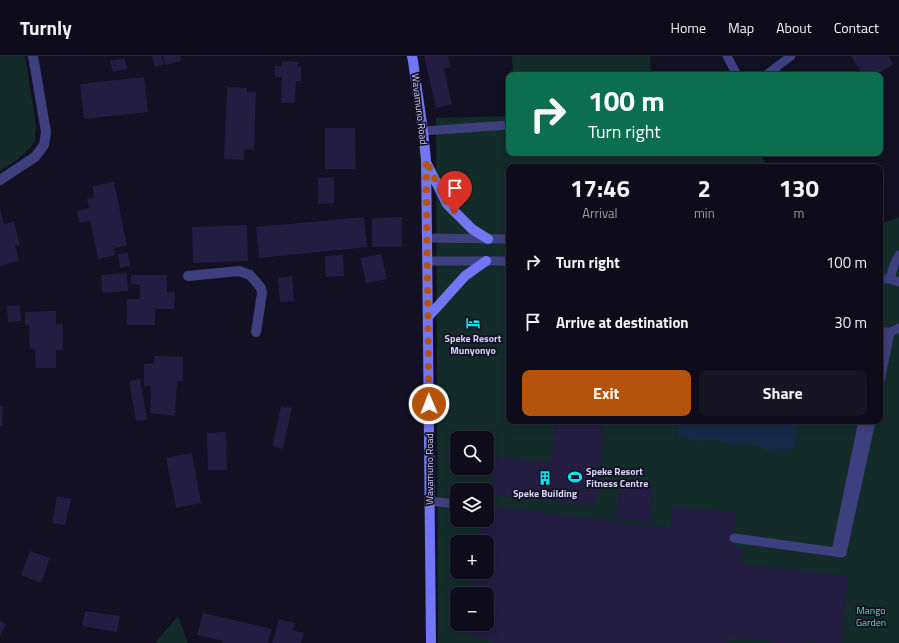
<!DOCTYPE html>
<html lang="en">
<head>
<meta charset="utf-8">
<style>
	:root { --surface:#0e0c1a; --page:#171523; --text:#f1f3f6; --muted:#9b9ba2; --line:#2e2c39; --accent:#b45309 }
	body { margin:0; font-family:"Titillium Web",sans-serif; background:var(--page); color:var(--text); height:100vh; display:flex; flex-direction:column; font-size:15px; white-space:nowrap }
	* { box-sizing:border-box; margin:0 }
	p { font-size:13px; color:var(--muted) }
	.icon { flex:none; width:22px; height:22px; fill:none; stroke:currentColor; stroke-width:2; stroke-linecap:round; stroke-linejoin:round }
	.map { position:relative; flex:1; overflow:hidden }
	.side { position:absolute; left:506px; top:108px; width:377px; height:260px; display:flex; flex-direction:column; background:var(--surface); border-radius:8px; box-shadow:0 2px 10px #0003,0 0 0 1px var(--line) }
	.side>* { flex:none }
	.top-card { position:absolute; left:506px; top:16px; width:377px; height:84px; border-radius:8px; box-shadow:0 2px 10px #0003,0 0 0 1px var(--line); background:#0b6e4f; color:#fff; overflow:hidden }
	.tools { position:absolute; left:450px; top:375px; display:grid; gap:8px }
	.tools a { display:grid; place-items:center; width:44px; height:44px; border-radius:8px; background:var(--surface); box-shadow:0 2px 10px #0003,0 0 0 1px var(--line); font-size:20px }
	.pin { position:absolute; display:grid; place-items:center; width:34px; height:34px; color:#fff; margin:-41px -17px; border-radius:50% 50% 50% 0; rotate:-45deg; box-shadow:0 0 4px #0007 }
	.pin .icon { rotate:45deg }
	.me { position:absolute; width:44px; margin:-22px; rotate:359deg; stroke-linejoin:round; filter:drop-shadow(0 0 3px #0008) }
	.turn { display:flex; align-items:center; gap:14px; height:84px; padding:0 16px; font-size:18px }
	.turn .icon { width:52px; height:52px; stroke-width:2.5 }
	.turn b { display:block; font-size:28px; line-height:34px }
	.eta { display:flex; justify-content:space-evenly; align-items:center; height:68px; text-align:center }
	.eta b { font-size:24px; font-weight:700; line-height:28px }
	.action { display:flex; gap:8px; margin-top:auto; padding:8px 16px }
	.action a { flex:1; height:46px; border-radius:8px; background:var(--accent); color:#fff; font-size:16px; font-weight:700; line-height:46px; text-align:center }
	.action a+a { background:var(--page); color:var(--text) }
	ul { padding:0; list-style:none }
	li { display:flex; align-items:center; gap:12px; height:60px; padding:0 16px }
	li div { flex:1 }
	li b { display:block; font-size:15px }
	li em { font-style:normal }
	header { display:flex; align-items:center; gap:24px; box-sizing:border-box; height:56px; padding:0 20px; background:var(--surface); border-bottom:1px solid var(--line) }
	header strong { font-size:19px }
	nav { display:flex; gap:22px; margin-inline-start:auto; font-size:14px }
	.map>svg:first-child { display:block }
	.green { fill:#132c2a; fill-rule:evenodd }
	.water { fill:#142a48 }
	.building { fill:#231d42 }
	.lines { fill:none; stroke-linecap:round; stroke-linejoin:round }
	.lane { stroke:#3e3f7e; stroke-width:9 }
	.street { stroke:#3e3f7e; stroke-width:10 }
	.secondary { stroke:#7376f4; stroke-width:10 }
	.route { stroke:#b45309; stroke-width:7; stroke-dasharray:0 12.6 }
	.labels { text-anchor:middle; stroke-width:3.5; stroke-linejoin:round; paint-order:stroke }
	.street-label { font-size:10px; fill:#d7d4fc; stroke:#121022 }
	.poi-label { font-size:10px; font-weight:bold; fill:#d7d4fc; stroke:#121022 }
	.park-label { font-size:10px; fill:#66d6b5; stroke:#121022 }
</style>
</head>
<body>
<header>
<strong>Turnly</strong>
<nav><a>Home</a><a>Map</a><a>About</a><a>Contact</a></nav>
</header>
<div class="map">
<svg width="899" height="587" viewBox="0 0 899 587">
	<rect width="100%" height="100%" fill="#121022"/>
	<path class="green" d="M0,0H25L36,70L35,85L30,92L16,105L0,115Z
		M512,0H650L651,19H513Z
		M509,60V97H760L768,111H509V365H880V168L899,161V587H438L436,62ZM457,382H487V412H457ZM457,434H487V464H457ZM457,486H487V516H457ZM457,538H487V568H457Z
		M178,560L188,587H155Z"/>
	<path class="water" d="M678,365H798L795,393L769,395L752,388L732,389L715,384L697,385L677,379Z"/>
	<path class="building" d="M152,0H161L164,8L155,11Z
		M163,0H180L181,5L165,9Z
		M424,0H448L450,11L444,12L452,48L436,52Z
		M851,0H889L893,8L876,19H863Z
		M124,2L127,13L113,16L110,5Z
		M282,5L298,6V11L301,10V25H296L295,47H281L282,21H275V10H282Z
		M144,21L148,56L84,63L80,28Z
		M227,31L247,32V36H256L254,94L244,93V104L224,103Z
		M325,72H355L356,113H325Z
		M334,121V147L318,148V122Z
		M114,126L127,190L114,192L115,199L98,203L90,165L79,167L77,155L89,152L87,143L94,141L92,130Z
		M0,154L4,168L14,166L20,189L15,190L19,205L0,210Z
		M364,161L367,191L259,202L256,171Z
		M402,161V191H372V162Z
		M247,169L248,205L193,207L192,171Z
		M128,197L130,210L120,212L118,198Z
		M381,198L387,223L366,227L360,202Z
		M343,199L344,220L326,221L325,200Z
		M127,217L128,235L102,237L101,219Z
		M131,219H167V236H175L174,253H155V269H127V243H140V229L131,228Z
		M292,220L294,245L280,246L278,222Z
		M20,249L21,265L8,266L7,250Z
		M56,255V268H63V294H56V312H36L35,293H30L29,269H25V256Z
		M154,300L183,301V325H177L175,360L150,357L151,330H144V308L154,307Z
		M140,323L147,364L136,365L129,325Z
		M0,350H3L2,370H0Z
		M281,350L292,352L283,393L272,390Z
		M555,365H605L596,449L490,439L494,400L551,406Z
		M226,376L227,414H208L207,377Z
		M192,397L201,447L176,452L166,402Z
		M620,429L654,432L651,466L616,463Z
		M57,440L71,443L65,469L52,467Z
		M487,450L670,472L673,450L736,457L732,490L743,492L741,508L849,520L841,587H819L808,586V587H782L728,581L727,587H491V583L467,580L469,568H487V538H473L475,516H487V486H479L481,464H487Z
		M30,495L50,502L41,527L21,519Z
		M85,555L120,560L117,576L82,570Z
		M203,557L272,573L268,587H223V585L197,579Z
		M279,563L295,567L293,574L304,577L301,587H272Z
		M0,565L6,568L0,580Z"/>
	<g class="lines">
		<path class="lane" d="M727,0L737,19
			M766,19L791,0
			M423,75L509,69
			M427,182L509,183
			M427,205H509
			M880,223H890L899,226
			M890,223L894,209L899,199
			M880,276H891L899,272
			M880,325L890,276
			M429,445L457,448
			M734,482L842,497L871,365
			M836,496L863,365"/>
		<path class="street" d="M0,124L35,101L44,89L46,76L33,0
			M188,220L239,215L250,219L257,227L261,232L262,237L256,276"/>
		<path class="secondary" d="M412,0L413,5L423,75L426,104L427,182L431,587
			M427,108L447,148L472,173L488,183
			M428,261L465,220L486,205"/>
	</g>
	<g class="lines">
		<path class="route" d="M429,348L426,104L447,148L455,156"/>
	</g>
	<defs>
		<symbol id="hotel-bare" viewBox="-9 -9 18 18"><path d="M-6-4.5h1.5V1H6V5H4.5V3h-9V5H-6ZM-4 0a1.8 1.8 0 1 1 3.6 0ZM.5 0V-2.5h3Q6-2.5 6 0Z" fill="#12dfea" stroke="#121022" stroke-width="2.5" paint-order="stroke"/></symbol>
		<symbol id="stadium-bare" viewBox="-9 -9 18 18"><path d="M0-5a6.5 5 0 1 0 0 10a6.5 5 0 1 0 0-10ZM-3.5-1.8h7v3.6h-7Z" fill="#12dfea" stroke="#121022" stroke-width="2.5" paint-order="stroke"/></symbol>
		<symbol id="building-bare" viewBox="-9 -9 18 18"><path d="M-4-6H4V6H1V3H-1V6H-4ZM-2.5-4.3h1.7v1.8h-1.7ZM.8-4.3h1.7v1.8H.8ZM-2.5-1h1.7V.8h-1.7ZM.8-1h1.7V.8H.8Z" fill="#12dfea" stroke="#121022" stroke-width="2.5" paint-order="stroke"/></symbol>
	</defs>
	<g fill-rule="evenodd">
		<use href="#hotel-bare" x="463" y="257" width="20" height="20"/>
		<use href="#stadium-bare" x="565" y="411" width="20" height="20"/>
		<use href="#building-bare" x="535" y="412" width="20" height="20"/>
	</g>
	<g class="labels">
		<g class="street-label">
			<text transform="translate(420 53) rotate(83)" y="4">Wavamuno Road</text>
			<text transform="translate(429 413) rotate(-90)" y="4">Wavamuno Road</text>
		</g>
		<g class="poi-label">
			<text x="473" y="286">Speke Resort<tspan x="473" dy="12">Munyonyo</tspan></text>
			<text x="586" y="419" text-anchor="start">Speke Resort<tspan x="586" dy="12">Fitness Centre</tspan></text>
			<text x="545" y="441">Speke Building</text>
		</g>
		<g class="park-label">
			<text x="871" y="558">Mango<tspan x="871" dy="12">Garden</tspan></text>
		</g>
	</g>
</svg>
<div class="tools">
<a><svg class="icon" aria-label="search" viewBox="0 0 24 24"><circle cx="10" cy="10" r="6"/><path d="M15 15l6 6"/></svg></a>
<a><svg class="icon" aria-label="layers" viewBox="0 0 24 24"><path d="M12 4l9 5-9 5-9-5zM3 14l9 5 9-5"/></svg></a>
<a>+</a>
<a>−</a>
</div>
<div class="pin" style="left:455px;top:156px;background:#d93025"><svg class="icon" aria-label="arrive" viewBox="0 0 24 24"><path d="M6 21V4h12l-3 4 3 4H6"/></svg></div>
<svg class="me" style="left:429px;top:348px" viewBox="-20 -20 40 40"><circle r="17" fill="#b45309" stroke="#fff" stroke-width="3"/><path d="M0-11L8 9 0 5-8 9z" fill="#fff"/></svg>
<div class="top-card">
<div class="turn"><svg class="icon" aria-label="right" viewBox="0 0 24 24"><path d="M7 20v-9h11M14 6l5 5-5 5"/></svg><div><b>100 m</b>Turn right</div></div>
</div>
<section class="side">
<div class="eta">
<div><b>17:46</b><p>Arrival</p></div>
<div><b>2</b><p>min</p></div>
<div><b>130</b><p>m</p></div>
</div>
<ul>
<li><svg class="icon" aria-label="right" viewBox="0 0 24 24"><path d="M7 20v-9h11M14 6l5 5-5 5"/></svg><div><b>Turn right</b></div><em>100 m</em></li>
<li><svg class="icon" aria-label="arrive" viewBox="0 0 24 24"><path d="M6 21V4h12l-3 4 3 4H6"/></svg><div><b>Arrive at destination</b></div><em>30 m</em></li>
</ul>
<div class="action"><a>Exit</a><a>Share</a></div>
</section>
</div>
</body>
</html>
